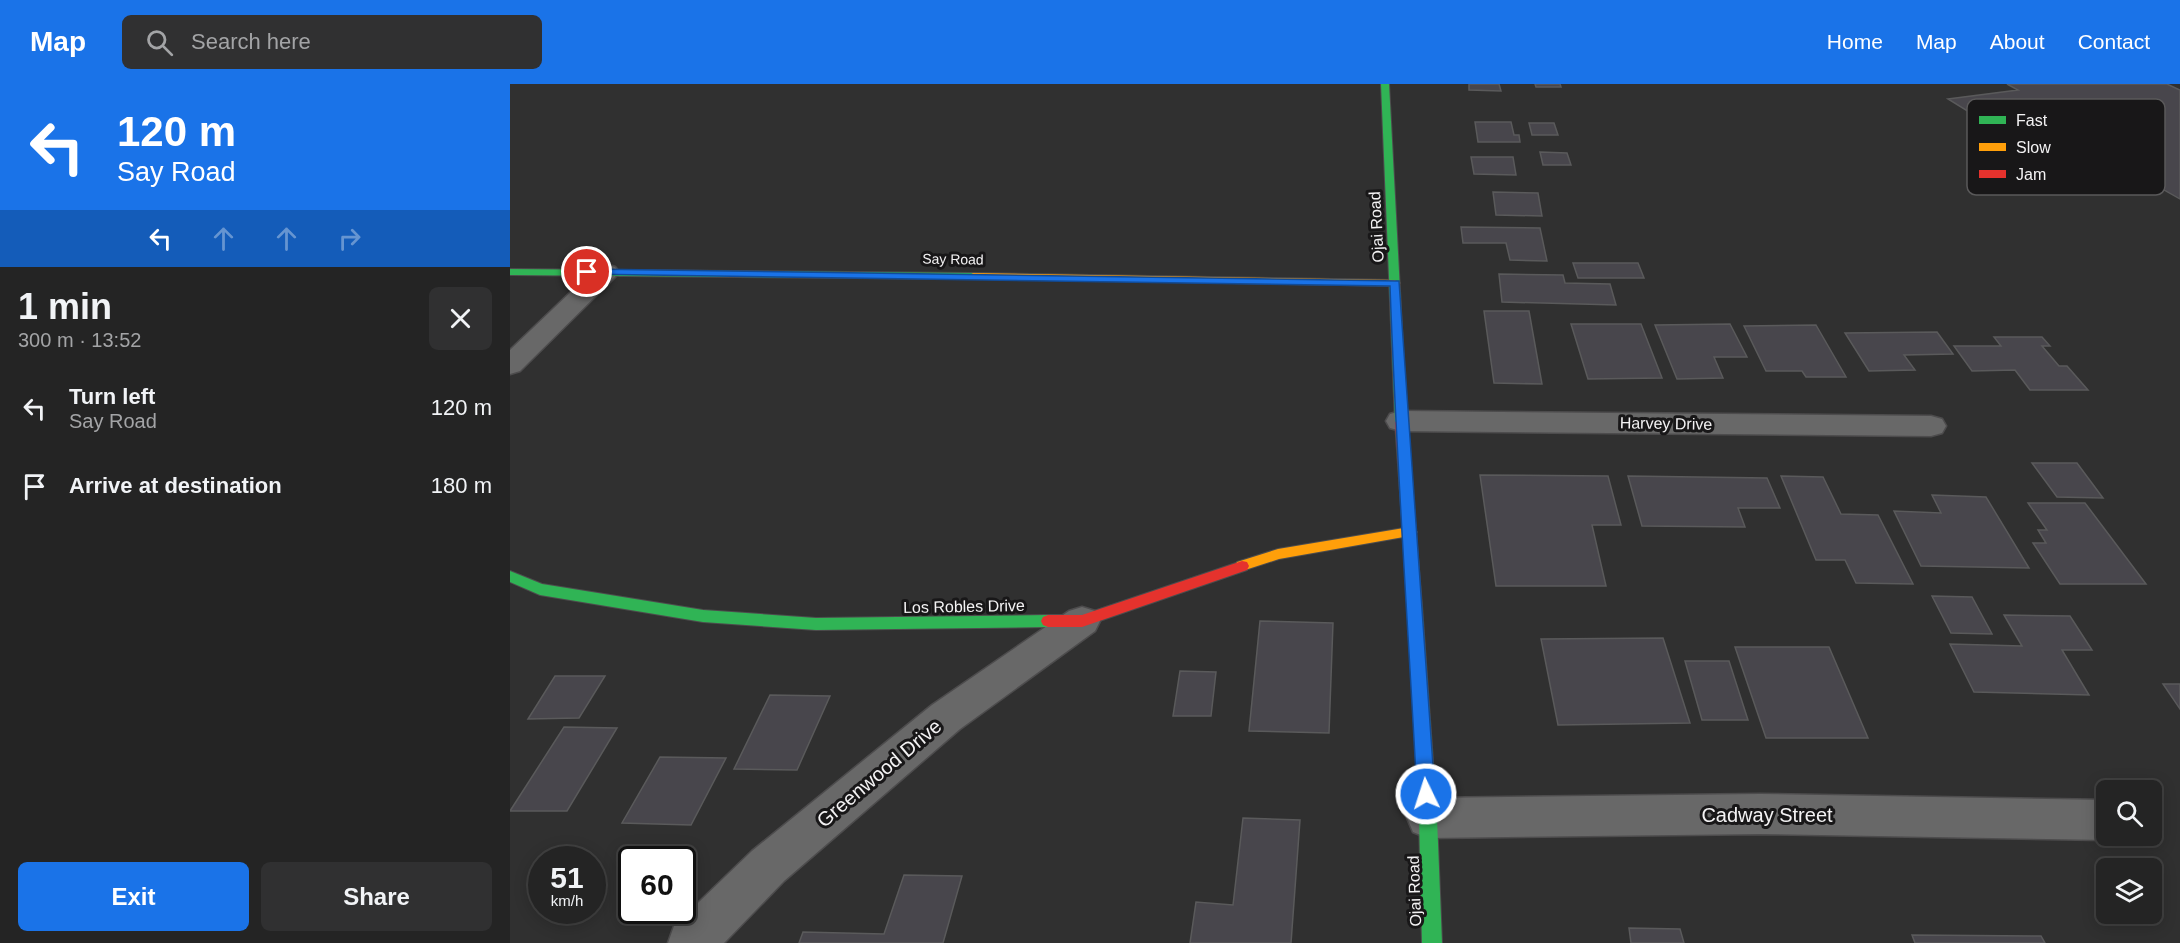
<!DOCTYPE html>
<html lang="en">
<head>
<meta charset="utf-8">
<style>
	:root { --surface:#242424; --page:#303031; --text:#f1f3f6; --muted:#a3a4a6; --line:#414141; --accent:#1a73e8 }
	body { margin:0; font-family:Arial,sans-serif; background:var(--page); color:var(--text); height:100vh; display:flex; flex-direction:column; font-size:22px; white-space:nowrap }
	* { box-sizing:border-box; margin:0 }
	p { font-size:20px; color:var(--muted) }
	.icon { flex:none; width:33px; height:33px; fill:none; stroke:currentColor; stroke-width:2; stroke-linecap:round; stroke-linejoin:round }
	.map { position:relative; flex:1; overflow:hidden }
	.panel { display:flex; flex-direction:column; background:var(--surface); width:510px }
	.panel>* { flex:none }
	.top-card { background:#1a73e8; color:#fff; overflow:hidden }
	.buttons { position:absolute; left:1586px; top:696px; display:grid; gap:12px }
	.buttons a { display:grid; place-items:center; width:66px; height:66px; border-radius:9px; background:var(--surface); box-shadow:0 3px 15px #0003,0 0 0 2px var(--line); font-size:30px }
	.speed { position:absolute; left:18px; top:762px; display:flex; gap:12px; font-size:30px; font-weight:700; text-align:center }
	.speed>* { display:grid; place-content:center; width:78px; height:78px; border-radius:50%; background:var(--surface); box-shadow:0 3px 15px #0003,0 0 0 2px var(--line); line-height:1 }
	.speed small { font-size:15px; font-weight:400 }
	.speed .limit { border:3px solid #111; border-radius:9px; background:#fff; color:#111 }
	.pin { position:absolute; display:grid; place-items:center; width:51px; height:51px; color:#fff; margin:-26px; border:3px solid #fff; border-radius:50%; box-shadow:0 2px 6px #0007 }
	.me { position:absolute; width:66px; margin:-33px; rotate:356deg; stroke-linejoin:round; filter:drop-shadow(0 0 4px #0008) }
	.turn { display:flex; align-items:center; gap:21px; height:126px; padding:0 18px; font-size:27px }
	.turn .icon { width:78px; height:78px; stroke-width:2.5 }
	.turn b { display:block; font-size:42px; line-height:51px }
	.lanes { display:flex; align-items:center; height:57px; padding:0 18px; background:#0003; justify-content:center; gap:30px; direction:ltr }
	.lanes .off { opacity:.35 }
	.round { display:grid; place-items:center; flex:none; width:63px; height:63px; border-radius:9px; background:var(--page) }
	.headline { display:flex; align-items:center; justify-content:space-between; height:102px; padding:0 18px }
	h1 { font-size:36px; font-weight:700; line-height:45px }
	.action { display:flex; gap:12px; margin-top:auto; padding:12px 18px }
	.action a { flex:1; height:69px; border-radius:9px; background:var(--accent); color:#fff; font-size:24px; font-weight:700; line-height:69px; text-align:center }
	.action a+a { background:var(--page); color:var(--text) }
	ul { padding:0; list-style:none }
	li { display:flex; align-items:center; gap:18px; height:78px; padding:0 18px }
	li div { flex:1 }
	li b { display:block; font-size:22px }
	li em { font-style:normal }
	header { display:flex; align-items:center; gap:36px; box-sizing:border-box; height:84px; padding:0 30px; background:var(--accent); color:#fff }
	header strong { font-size:28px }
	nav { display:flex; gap:33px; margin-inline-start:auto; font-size:21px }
	.search { width:420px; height:54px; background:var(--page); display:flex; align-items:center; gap:15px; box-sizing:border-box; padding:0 21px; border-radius:9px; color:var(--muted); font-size:22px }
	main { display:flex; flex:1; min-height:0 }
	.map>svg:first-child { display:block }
	.building { fill:#48464c; stroke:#5a5a5b; stroke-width:1.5 }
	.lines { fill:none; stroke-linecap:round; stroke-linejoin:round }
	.street-casing { stroke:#4d4c4d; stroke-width:3 }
	.fast-casing { stroke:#4d4c4d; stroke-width:2 }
	.slow-casing { stroke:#4d4c4d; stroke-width:2 }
	.jam-casing { stroke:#4d4c4d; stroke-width:2 }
	.street { fill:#686868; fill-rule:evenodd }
	.fast { fill:#30b455; fill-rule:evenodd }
	.slow { fill:#ff9f0a; fill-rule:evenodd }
	.jam { fill:#e5322d; fill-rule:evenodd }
	.route { fill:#1a73e8; stroke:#114b97; stroke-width:1.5 }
	.labels { text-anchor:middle; stroke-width:6; stroke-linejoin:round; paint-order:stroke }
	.far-street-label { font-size:14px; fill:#f3f2f3; stroke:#181718 }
	.street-label { font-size:16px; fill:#f3f2f3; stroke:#181718 }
	.near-street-label { font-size:20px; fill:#f3f2f3; stroke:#181718 }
	.key { fill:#181718; stroke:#5a595a; stroke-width:1.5 }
	.key-label { font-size:16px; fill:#f3f2f3 }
</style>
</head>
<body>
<header>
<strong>Map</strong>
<div class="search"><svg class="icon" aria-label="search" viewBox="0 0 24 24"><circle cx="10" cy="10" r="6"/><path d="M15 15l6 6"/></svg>Search here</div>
<nav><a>Home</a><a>Map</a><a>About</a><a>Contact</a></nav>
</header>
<main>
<section class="panel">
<div class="top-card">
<div class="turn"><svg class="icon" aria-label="left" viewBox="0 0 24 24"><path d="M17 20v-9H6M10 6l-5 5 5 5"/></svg><div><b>120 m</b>Say Road</div></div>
<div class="lanes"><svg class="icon" aria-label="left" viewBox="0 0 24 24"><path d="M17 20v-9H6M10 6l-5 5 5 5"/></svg><svg class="icon off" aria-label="ahead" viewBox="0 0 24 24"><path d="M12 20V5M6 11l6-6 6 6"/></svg><svg class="icon off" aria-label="ahead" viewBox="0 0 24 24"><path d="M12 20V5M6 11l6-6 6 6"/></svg><svg class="icon off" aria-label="right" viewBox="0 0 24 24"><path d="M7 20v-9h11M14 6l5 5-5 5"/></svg></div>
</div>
<div class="headline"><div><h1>1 min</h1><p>300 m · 13:52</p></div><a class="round"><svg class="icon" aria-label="close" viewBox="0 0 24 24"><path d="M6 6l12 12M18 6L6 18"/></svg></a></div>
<ul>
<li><svg class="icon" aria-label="left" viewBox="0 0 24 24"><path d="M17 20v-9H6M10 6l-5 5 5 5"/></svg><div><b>Turn left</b><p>Say Road</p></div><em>120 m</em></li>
<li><svg class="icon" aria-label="arrive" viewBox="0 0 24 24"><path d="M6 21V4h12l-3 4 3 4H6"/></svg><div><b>Arrive at destination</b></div><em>180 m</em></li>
</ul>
<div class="action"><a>Exit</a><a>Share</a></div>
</section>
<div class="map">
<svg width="1670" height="859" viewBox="0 0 1670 859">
	<rect width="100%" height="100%" fill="#303030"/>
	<path class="building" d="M959,0H989L991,7L959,6Z
		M1025,0H1050L1051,3H1026Z
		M1497,0H1657L1670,6V115L1608,80L1631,77L1558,35L1485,44L1438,15L1508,6Z
		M965,38H1001L1004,51H1009L1010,58H968Z
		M1019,39H1044L1048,51H1022Z
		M1030,68L1057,69L1061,81H1033Z
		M961,73H1003L1006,91L964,90Z
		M983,108L1028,109L1032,132L986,131Z
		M951,143L1030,144L1037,177L1000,176L996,159H953Z
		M1063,179H1128L1134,194H1068Z
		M989,190L1053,191L1055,199L1100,200L1106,221L992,218Z
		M974,227H1019L1032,300L984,299Z
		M1061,240H1131L1152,294L1078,295Z
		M1220,240L1237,273H1204L1213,294L1167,295L1145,241Z
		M1306,241L1336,293H1296L1292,287H1256L1234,242Z
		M1427,248L1443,270L1394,271L1405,286L1359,287L1335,249Z
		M1484,253H1532L1540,262H1532L1549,282H1557L1578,306H1520L1505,286L1462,287L1444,262H1491Z
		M1522,379H1567L1593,414L1547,413Z
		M970,391L1098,392L1111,441H1082L1096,502H986Z
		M1118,392L1257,394L1270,424H1228L1235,443L1132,442Z
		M1271,392L1313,393L1331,430L1368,431L1403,500L1346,499L1335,476H1306Z
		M1422,411L1476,413L1519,484L1411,482L1384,427L1431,429Z
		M1518,419H1575L1636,500H1550L1523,459H1536L1528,446H1537Z
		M1422,512L1462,513L1482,550L1441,549Z
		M1494,531L1560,532L1582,566H1552L1579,611L1464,608L1440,560L1512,562Z
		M750,537L823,539L819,649L739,647Z
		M1153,554L1180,639L1048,641L1031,555Z
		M1225,563H1319L1358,654H1256Z
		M1175,577H1219L1238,636H1192Z
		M670,587L706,588L701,632H663Z
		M45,592H95L69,634L18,635Z
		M1653,600H1670V625Z
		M260,611L320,612L287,686L224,685Z
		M54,643L107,644L57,727H0Z
		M150,673L216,674L181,741L112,739Z
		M733,734L790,736L781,859H680L686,818L723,821Z
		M394,791L452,792L433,859H289L293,848L374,850Z
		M1119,844L1170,845L1174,859H1121Z
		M1402,851L1531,852L1535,859H1405Z"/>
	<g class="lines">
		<defs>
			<path id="street" d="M96,180L105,183L109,188L105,193L10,287L0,290V266L87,183Z
				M891,327L1421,332L1432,335L1436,342L1432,349L1421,352L891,347L880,344L876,337L880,330Z
				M572,523L585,527L590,537L585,547L450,645L274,797L214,859H158L164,842L242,767L422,621L559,527Z
				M1250,710L1596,716V752H1607L1596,756L1250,750L918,754L903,748L897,734L903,720L918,714Z"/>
			<path id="fast" d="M871,0H879L897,338L891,342L885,338Z
				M0,185L463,189L468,192L463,195L0,191Z
				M0,487L32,500L193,526L306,534L538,531L543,533L545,537L543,541L538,543L306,546L193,538L30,511L0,498Z
				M905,516L910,518L912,522L927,734L932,859H912L909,734L898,522L900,518Z"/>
			<path id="slow" d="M463,189L885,196L890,199L885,202L459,194L458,192Z
				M900,443L907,448L905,451L769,475L732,487L727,486L725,482L727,478L768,465Z"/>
			<path id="jam" d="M891,334L897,338L912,522L910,526H900L898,522L885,338Z
				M732,477L737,478L739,482L737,486L572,543H538L533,541L531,537L533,533L538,531H572Z"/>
		</defs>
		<use href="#street" class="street-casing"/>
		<use href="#fast" class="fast-casing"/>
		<use href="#slow" class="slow-casing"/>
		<use href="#jam" class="jam-casing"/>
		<use href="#street" class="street"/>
		<use href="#fast" class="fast"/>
		<use href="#slow" class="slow"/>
		<use href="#jam" class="jam"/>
	</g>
	<path class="route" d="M77,185L889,197L925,710L922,716L916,718L910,716L907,710C898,541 886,372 880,202L73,190L72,188Z"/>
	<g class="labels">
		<g class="far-street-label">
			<text transform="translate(443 175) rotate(1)" y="5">Say Road</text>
		</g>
		<g class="street-label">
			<text transform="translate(866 143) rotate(-93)" y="6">Ojai Road</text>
			<text transform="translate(1156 339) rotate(1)" y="6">Harvey Drive</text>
			<text transform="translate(454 522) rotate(-1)" y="6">Los Robles Drive</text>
			<text transform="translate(904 807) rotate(-92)" y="6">Ojai Road</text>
		</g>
		<g class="near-street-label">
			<text transform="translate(369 689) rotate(-40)" y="7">Greenwood Drive</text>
			<text x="1257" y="738">Cadway Street</text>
		</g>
	</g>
	<rect x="1457" y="15" width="198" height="96" rx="9" class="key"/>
	<rect x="1469" y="32" width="27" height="8" fill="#30b455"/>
	<rect x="1469" y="59" width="27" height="8" fill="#ff9f0a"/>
	<rect x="1469" y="86" width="27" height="8" fill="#e5322d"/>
	<g class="key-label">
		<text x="1506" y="42">Fast</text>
		<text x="1506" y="69">Slow</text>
		<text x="1506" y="96">Jam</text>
	</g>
</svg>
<div class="buttons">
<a><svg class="icon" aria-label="search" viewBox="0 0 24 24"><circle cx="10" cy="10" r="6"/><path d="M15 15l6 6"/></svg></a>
<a><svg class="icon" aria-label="layers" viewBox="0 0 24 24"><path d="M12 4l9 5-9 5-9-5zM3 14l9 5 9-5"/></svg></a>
</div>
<div class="speed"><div>51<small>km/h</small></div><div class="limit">60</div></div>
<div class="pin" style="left:77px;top:188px;background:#d93025"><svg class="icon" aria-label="arrive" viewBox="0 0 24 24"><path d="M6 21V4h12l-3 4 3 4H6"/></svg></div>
<svg class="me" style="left:916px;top:710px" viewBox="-20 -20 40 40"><circle r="17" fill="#1a73e8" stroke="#fff" stroke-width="3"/><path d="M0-11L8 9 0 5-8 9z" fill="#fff"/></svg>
</div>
</main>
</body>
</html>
